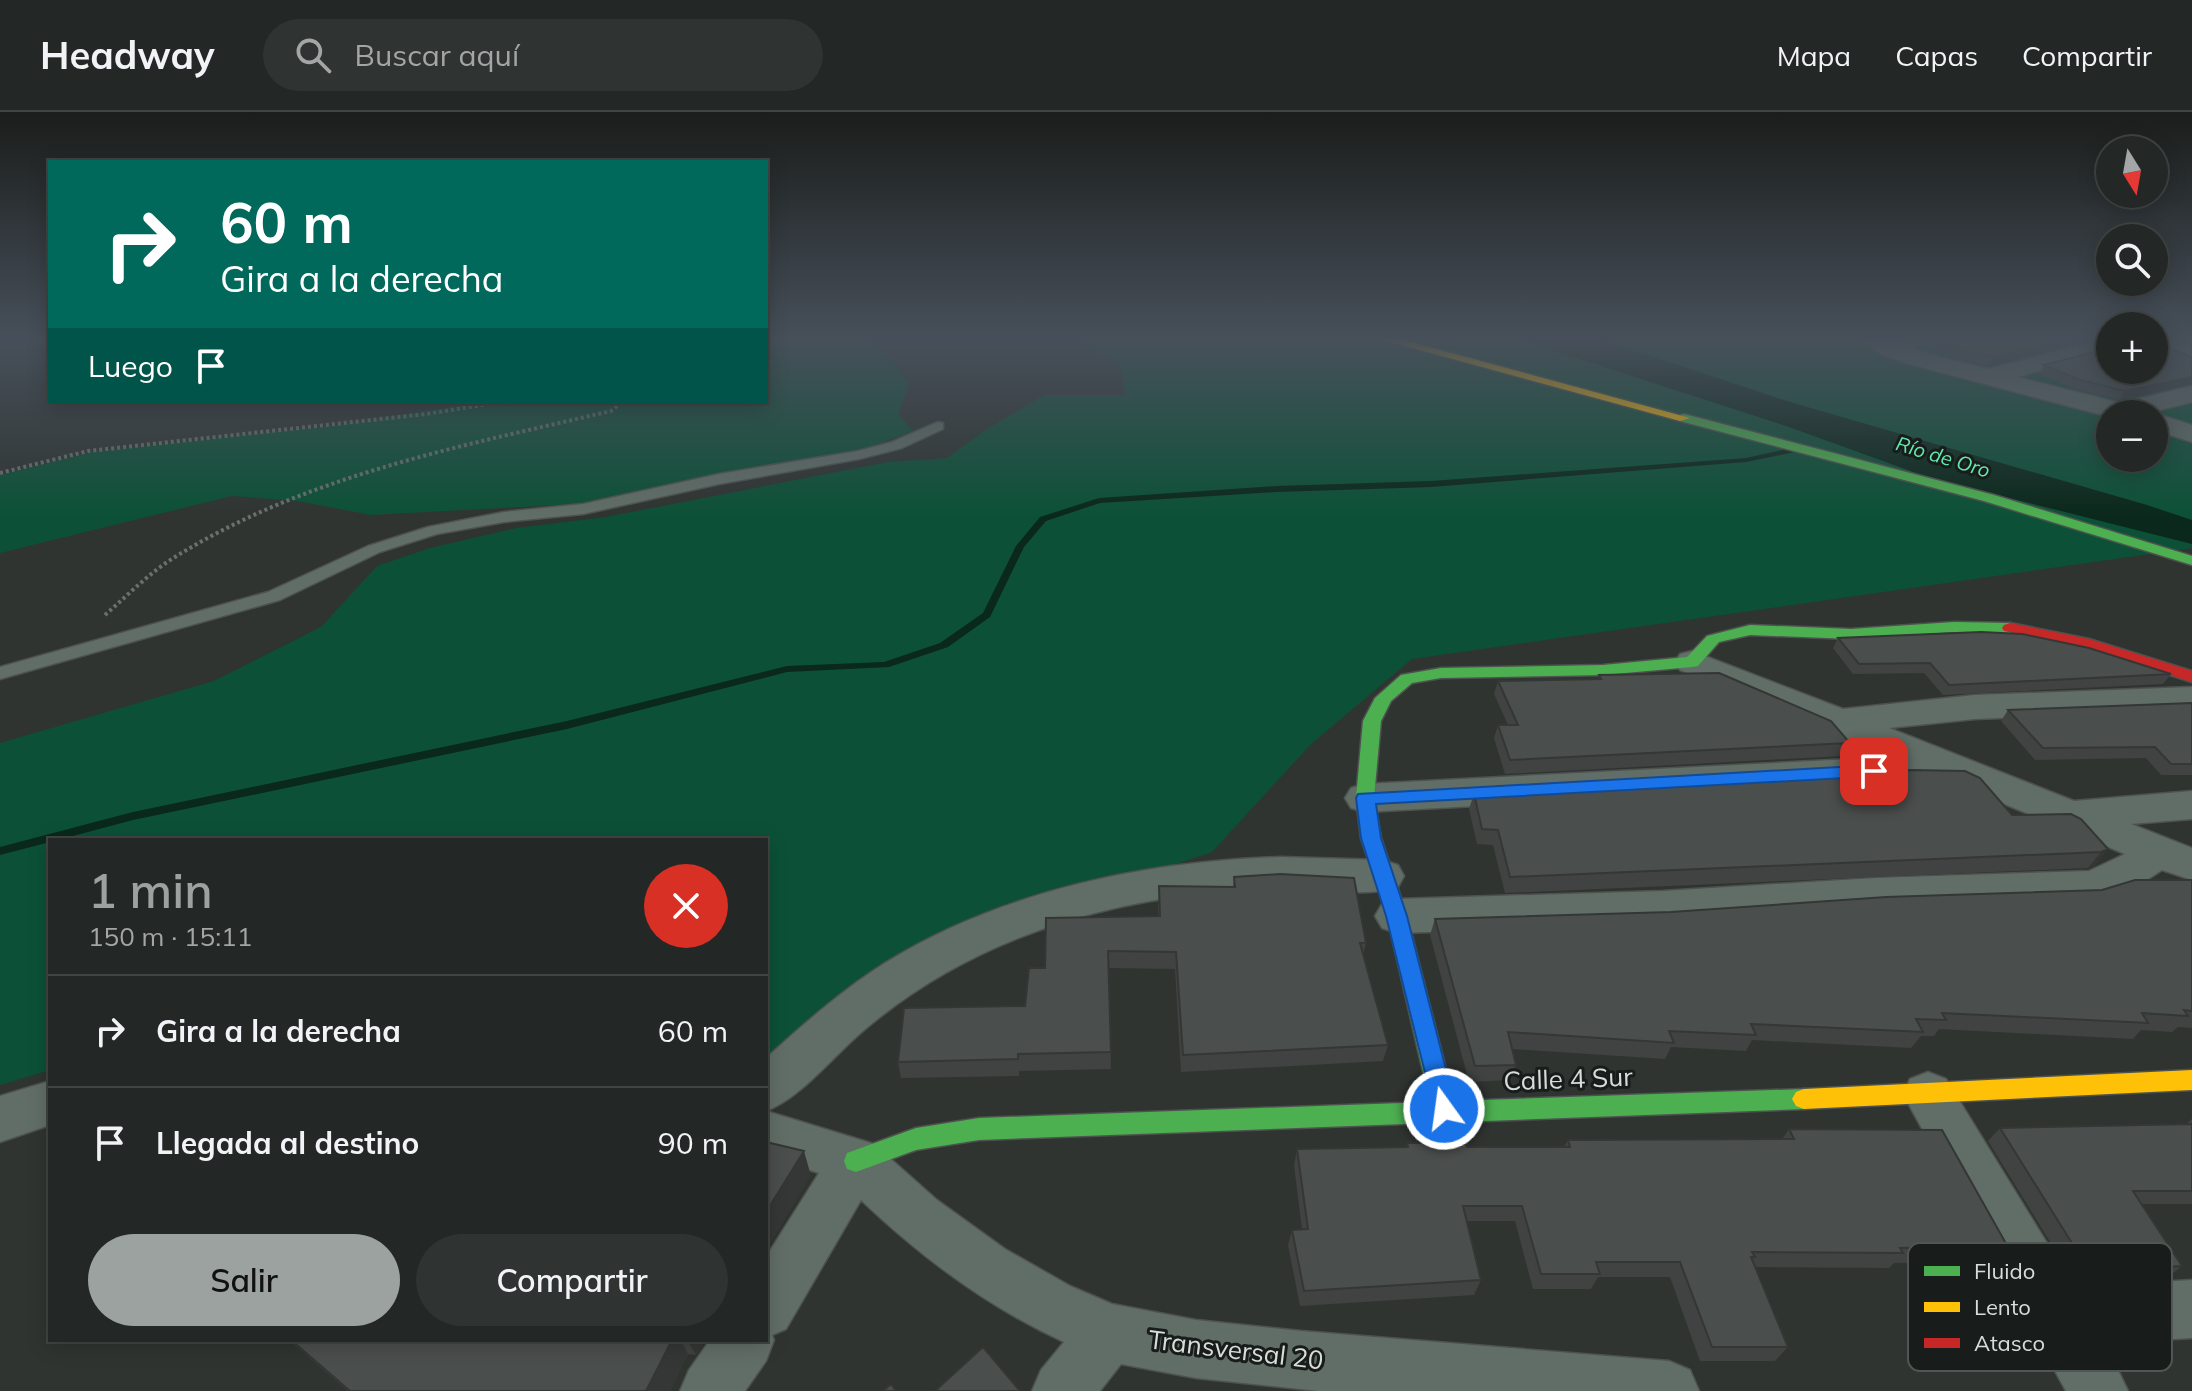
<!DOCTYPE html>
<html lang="es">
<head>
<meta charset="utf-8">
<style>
	:root { --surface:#232725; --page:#2f3332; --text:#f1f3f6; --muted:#a3a5a7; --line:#404442; --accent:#9ca29f }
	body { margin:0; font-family:Mulish,sans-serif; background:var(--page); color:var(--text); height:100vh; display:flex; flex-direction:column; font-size:30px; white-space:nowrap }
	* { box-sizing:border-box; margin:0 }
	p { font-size:26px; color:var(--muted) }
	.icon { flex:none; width:44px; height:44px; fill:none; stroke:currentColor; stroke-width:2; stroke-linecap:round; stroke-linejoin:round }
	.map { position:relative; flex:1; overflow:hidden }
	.side { position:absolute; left:48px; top:726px; width:720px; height:504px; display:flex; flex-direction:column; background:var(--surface); border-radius:0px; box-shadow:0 4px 20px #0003,0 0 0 2px var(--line) }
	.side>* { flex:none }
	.banner { position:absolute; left:48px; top:48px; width:720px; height:244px; border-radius:0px; box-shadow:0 4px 20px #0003,0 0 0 2px var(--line); background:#00695c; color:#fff; overflow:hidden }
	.needle { width:52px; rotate:169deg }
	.tools { position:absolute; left:2096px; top:24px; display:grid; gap:16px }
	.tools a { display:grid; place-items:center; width:72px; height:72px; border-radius:50%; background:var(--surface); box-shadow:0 4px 20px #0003,0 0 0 2px var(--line); font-size:40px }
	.pin { position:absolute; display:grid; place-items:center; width:68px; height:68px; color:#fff; margin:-34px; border-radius:16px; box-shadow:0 4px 12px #0006 }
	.me { position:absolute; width:88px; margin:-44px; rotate:346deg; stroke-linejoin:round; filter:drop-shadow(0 0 6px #0008) }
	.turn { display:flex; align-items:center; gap:28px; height:168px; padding:0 40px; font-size:36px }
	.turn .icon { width:104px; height:104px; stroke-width:2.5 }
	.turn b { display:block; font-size:56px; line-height:68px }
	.then { display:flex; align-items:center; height:76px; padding:0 40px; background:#0003; gap:16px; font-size:30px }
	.round { display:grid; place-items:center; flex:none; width:84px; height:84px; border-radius:42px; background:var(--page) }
	.summary { display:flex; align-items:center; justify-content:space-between; height:136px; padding:0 40px }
	h1 { font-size:48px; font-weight:600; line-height:60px; color:var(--accent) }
	.button { display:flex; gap:16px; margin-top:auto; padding:16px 40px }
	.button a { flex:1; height:92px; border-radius:48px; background:var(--accent); color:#111; font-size:32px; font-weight:600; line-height:92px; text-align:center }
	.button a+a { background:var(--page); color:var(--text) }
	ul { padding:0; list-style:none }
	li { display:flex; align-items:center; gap:24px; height:112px; padding:0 40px; border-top:2px solid var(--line) }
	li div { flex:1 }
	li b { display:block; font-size:30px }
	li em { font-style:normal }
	header { display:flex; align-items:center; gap:48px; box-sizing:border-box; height:112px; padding:0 40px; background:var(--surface); border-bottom:2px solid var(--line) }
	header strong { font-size:38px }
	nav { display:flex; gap:44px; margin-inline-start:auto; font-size:28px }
	.search { width:560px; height:72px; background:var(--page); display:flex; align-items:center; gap:20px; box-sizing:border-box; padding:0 28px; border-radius:44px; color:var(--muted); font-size:30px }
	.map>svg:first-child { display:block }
	.green { fill:#0c5137; fill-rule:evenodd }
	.water { fill:#0a281b }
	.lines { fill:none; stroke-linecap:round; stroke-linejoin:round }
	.stream { fill:#0a281b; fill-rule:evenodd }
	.lane-casing { stroke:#4e524f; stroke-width:3 }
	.street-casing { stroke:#4e524f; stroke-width:3 }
	.fast-casing { stroke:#4e524f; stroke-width:3 }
	.slow-casing { stroke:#4e524f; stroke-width:3 }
	.jam-casing { stroke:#4e524f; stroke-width:3 }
	.path { stroke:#68716c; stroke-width:4; stroke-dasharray:3 3; stroke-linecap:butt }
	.lane { fill:#616e67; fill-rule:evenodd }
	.street { fill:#616e67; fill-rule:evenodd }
	.fast { fill:#4caf50; fill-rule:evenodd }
	.slow { fill:#ffc107; fill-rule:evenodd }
	.jam { fill:#c62828; fill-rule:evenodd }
	.wall { fill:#404341 }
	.shaded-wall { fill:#343735 }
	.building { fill:#4a4e4c; stroke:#343735; stroke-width:2 }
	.route { fill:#1a73e8; stroke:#114b97; stroke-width:2 }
	.labels { text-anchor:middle; stroke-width:6; stroke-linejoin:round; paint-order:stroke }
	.far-water-label { font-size:20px; font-style:italic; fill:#61e9ad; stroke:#181c1a }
	.near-street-label { font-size:26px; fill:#d7ddda; stroke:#181c1a }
	.key { fill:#181c1a; stroke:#515654; stroke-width:2 }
	.key-label { font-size:22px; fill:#d7ddda }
</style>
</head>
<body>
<header>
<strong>Headway</strong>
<div class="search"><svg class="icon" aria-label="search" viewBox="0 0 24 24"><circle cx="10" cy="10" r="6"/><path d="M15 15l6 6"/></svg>Buscar aquí</div>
<nav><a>Mapa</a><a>Capas</a><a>Compartir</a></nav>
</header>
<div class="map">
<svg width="2192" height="1279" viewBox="0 0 2192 1279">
	<rect width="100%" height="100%" fill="#2f3431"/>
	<path class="green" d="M766,226H864L889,243L909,272L898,302L913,319L870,335L823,346L576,392L371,403L297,389L232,384L0,441V363L93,340L332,314L483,290H766Z
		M1077,226H2110V258H2154V226H2192V436L1412,547L1311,632L1212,740L923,837L766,955V728H50V958L0,973V631L214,569L321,515L377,454L430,436L517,416L606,405L888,350L947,346L987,317L1044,283H1125L1121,256ZM2110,302H2154V346H2110Z"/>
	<path class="water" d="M1515,226H1596L1790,290L2147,393L2192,408V432L1930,366L1786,314Z"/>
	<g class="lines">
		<path class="stream" d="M1792,336H1795V340L1746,350L1431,375L1277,380L1100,391L1046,409L1024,435L990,505L948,535L889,555L787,560L567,617L133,708L58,728H50V730L0,743V735L133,700L567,609L787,554L884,550L940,531L983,501L1016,434L1040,405L1099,386L1277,374L1431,369L1746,346Z"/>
		<defs>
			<path id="lane" d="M938,310L943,311V317L902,336L859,347L719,372L583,402L504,410L437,422L380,440L280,488L0,567V555L268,480L368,434L428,415L504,400L583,392L719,362L858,339L892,330Z"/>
			<path id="street" d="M1862,226H1890L1924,241L1988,257L2110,226V240L2017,265L2120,291L2192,274V290L2144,302H2110V305L1906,251L1881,242Z
				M2154,226H2168L2192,236V252L2154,238Z
				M2154,301L2192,313V330L2154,318V302H2150Z
				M1692,539L1843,597L1975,583L2192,575V599L1975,607L1889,616L2074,689L2192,679V707L2131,712L2192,736V768L2162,758L2133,777L2089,791L1875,798L1663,813L1397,821L1382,816L1375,804L1382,792L1397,787L1663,779L1875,766L2089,759L2125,742L1956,672L1903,671L1365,700L1351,696L1345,686L1351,676L1365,672L1891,645L1680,558L1675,550L1680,542Z
				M1281,745L1383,748L1398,753L1404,764L1398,775C1361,787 1316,775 1277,776C1197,779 1113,791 1037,819C973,842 916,874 864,918C834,943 801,986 766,999V946C804,912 842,878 885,851C1001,779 1147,749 1281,745Z
				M1928,960L1946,967L2074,1175L2192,1168V1226L2105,1231L2128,1279H2066L1903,982L1910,967Z
				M50,969V1013L0,1030V984Z
				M766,999L874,1032L937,1088L1005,1137L1070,1174L1112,1192L1196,1208L1301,1219L1669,1249L1690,1258L1699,1279H1319L1196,1266L1121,1252L1100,1279H1032L1041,1258L1064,1230C988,1195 922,1146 861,1088L786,1217L772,1223L774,1228L766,1249L745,1279H680L689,1258L710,1228H766V1145L819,1061L766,1045Z"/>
			<path id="fast" d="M1684,302L1994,383L2192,444V453L1984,389L1680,309V303Z
				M1954,510L2010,511L2018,516L2010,521L1954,520L1851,527L1750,523L1719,530L1698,554L1692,555L1603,563L1441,566L1412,571L1391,589L1381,609L1374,686L1381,726L1407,804L1454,989L1804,977L1812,980L1816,987L1812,994L1804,997L979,1028L916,1038L856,1060L847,1057L844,1049L847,1041L916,1016L979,1006L1430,990L1387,804L1361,726L1356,686L1363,609L1375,586L1401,563L1441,556L1603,553L1687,545L1707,524L1750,513L1851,517Z"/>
			<path id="slow" d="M1376,226H1396L1690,306L1680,309Z
				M2192,958V978L1804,997L1796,994L1792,987L1796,980L1804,977Z"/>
			<path id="jam" d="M2010,511L2089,527L2192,559V570L2080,534L2004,519L2002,516L2004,513Z"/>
		</defs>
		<use href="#lane" class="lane-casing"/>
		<use href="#street" class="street-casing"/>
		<use href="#fast" class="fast-casing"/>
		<use href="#slow" class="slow-casing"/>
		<use href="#jam" class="jam-casing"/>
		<path class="path" d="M0,361L88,339L426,302L501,290
			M105,503C128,483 149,461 175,445C307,363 462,334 611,299L622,290"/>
		<use href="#lane" class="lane"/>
		<use href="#street" class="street"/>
		<use href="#fast" class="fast"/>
		<use href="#slow" class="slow"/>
		<use href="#jam" class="jam"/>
	</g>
	<path class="wall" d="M1911,226H2101L1988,254L1952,245Z
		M2158,232L2192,245V272L2120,288L2072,276L2040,262L2044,253Z
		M1838,526L2171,562L2163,572L1943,583L1924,561L1853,562L1833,536Z
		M1599,563L1850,631L1843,644L1505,662L1494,626L1498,613H1508L1494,582L1498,569L1598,567Z
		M2192,591V663H2161L2146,646L2035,648L2001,609L2008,598Z
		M1474,682L2012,703L2108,737L2095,753L2088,756L1505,781L1493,733L1477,732L1469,697Z
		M1234,765L1366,831L1363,843L1388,933L1383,949L1181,960L1175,857L1109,856L1111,957L1019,959V964L901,966L898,950L1025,894L1045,856L1158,804L1159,774L1233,775Z
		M2192,768V916L2178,915L2172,920L2141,918L2133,927L1939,917L1934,924H1921L1911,936L1752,928L1746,939L1671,935L1665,947L1512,937L1516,953L1510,968L1469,970L1430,823L1435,807L1671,800L2102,778Z
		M2192,1007V1092H2141L2182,1154L2167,1166L2076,1172L1988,1029L2000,1016L2186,1012Z
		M1789,1017L2008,1135L1992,1150L1894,1151L1889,1156L1755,1155L1788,1235L1775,1249H1700L1670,1165H1598L1591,1177H1533L1515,1109H1467L1481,1168L1474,1183L1300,1194L1288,1133L1292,1118L1302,1117L1294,1053L1297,1037L1406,1035L1407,1031L1467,1035H1564L1568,1028L1782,1027Z
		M289,1228H706L696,1243L688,1242L670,1279H348Z"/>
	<path class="shaded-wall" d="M2071,226H2101L1988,254L1992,245Z
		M2192,265V272L2120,288L2125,279Z
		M2108,737L2095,753L2088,756L2101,740Z
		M804,1039L811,1064L766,1139V1100Z
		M672,1228H681L688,1242L670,1279H646Z
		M687,1228H706L696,1243Z"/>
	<path class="building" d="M1933,226H2071L1992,245L1956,236Z
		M2154,226H2157L2158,232L2192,245V265L2125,279L2077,267L2044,253L2110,236V258H2154Z
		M1981,520L2022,522L2089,536L2171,562L1949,573L1930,551L1859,552L1838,526Z
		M1719,561L1831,609L1850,631L1510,648L1498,613H1518L1498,569L1601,567L1599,563Z
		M2192,591V652H2171L2155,635L2043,636L2008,598Z
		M1912,658L1965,659L1980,666L2012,703L2071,702L2081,707L2108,737L2101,740L1510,765L1498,718L1482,717L1474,682Z
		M1280,762L1354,766L1366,831H1360L1388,933L1183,943L1176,840L1108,839L1111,940L1018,942V947L898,950L904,896L1025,894L1029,856H1045L1046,806L1160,804L1159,774L1235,775L1234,765Z
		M2135,768H2192V899L2184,898L2188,904L2142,901L2148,911L1942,901L1946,908L1916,907L1923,920L1751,912L1756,923L1669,919L1674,931L1508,920L1516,953L1475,954L1435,807L1671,800L1886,785L2102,778Z
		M2192,1012V1079H2133L2182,1154L2090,1160L2000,1016Z
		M1789,1017L1942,1018L2008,1135L1900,1136L1903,1141L1752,1140L1755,1145H1751L1788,1235H1712L1680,1150H1596L1600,1162H1541L1522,1094H1463L1481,1168L1304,1179L1292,1118L1308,1117L1297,1037L1408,1035L1407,1031H1466L1467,1035H1570L1568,1028L1794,1027Z
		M766,1030L804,1039L766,1100Z
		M291,1228H672L646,1279H350Z
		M983,1235L1020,1279H935Z
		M891,1272L896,1279H883Z"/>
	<linearGradient id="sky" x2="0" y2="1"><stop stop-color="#1a1d1b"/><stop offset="0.56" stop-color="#47505a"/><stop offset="1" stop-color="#47505a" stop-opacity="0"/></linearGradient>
	<rect width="2192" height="405" fill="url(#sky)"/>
	<path class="route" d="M1874,653L1883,659L1880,664L1376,692L1381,726L1407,804L1456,997L1453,1005L1444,1008L1436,1005L1386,804L1361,726L1356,686L1358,682Z"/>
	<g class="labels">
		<g class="far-water-label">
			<text transform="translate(1943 345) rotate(17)" y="7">Río de Oro</text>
		</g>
		<g class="near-street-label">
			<text transform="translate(1568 967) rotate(-2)" y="9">Calle 4 Sur</text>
			<text transform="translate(1236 1238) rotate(7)" y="9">Transversal 20</text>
		</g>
	</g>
	<rect x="1908" y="1131" width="264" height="128" rx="12" class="key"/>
	<rect x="1924" y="1154" width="36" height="10" fill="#4caf50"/>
	<rect x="1924" y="1190" width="36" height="10" fill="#ffc107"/>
	<rect x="1924" y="1226" width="36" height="10" fill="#c62828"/>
	<g class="key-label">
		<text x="1974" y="1167">Fluido</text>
		<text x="1974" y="1203">Lento</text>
		<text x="1974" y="1239">Atasco</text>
	</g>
</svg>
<div class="tools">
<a><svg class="needle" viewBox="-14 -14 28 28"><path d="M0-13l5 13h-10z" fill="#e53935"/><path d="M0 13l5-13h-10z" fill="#a3a5a7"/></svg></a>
<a><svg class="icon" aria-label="search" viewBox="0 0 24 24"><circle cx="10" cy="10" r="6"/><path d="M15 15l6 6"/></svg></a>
<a>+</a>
<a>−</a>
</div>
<div class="pin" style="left:1874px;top:659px;background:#d93025"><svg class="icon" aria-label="arrive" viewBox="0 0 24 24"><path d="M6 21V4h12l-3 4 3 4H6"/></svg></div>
<svg class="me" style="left:1444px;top:997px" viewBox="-20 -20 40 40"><circle r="17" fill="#1a73e8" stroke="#fff" stroke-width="3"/><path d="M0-11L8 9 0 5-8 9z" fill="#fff"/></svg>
<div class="banner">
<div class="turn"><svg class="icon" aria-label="right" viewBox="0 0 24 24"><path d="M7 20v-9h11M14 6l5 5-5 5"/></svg><div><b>60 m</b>Gira a la derecha</div></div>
<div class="then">Luego<svg class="icon" aria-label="arrive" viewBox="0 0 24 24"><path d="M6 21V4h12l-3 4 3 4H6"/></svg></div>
</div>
<section class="side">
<div class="summary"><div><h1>1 min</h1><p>150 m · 15:11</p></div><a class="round" style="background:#d93025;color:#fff"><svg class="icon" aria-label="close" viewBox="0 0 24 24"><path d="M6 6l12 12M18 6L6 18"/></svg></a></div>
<ul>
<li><svg class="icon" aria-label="right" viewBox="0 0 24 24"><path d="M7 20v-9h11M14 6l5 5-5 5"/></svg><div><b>Gira a la derecha</b></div><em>60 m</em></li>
<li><svg class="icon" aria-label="arrive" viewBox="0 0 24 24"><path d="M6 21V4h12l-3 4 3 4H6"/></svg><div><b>Llegada al destino</b></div><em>90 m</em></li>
</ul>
<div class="button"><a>Salir</a><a>Compartir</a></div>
</section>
</div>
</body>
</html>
